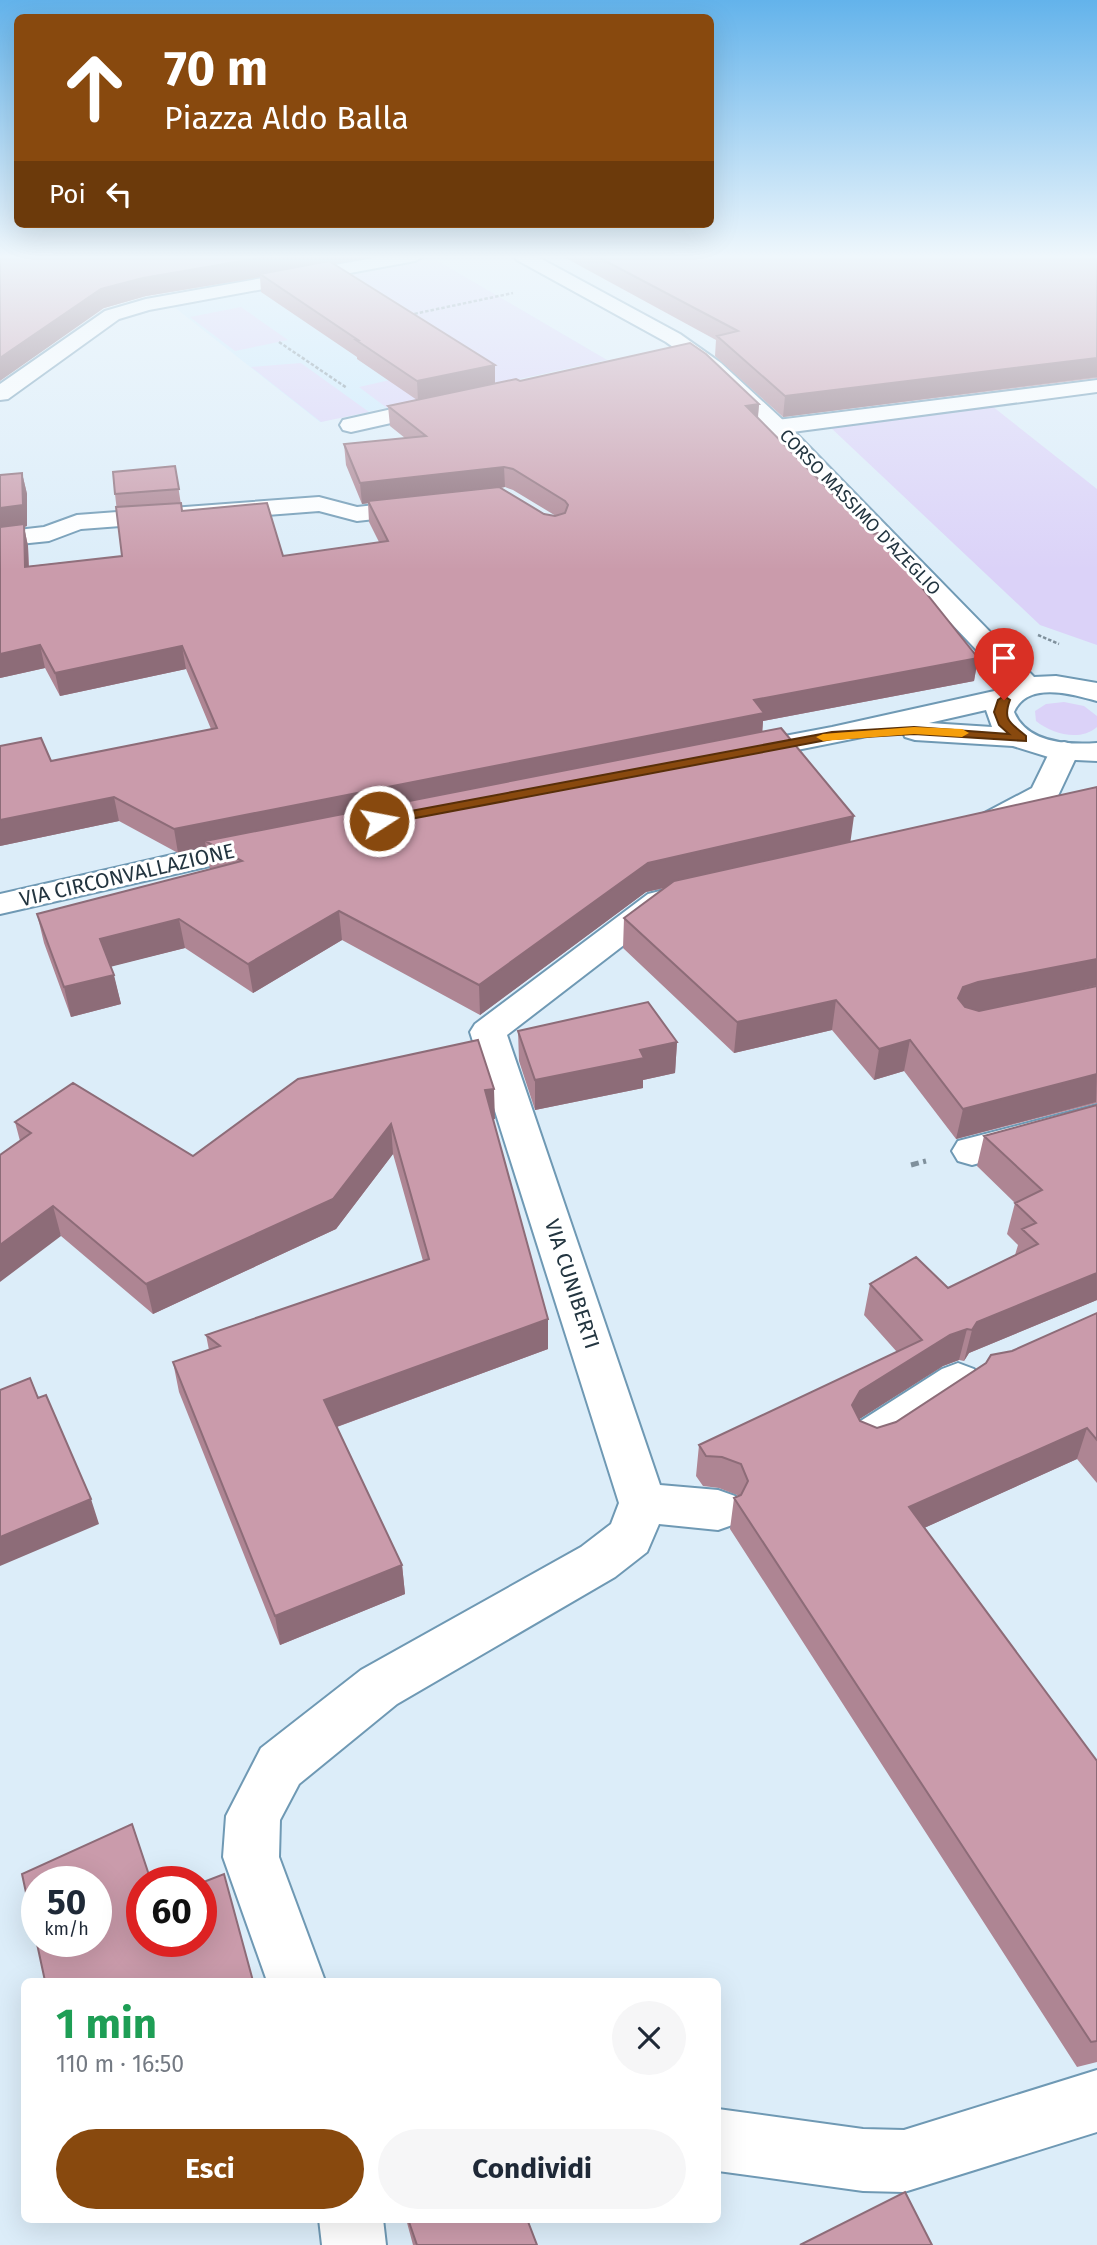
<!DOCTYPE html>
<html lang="it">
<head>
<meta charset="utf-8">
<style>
	:root { --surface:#fff; --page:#f6f6f7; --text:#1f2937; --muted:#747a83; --accent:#88490e }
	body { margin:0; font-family:"Fira Sans",sans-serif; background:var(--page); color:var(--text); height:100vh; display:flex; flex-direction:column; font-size:26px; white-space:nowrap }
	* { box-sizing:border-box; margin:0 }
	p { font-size:23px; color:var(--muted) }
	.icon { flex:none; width:38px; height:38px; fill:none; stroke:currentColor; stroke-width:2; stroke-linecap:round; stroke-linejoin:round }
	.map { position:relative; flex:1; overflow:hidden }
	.drawer { position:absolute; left:21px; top:1978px; width:700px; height:245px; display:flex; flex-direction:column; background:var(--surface); border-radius:10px; box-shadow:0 7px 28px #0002 }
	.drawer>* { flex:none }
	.top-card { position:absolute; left:14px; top:14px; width:700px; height:214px; border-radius:10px; box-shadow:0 7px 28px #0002; background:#88490e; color:#fff; overflow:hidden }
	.speed { position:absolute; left:21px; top:1866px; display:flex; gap:14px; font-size:35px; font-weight:700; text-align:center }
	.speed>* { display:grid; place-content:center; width:91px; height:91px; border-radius:50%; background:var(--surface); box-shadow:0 7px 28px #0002; line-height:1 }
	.speed small { font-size:18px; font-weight:400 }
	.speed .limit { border:10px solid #d22; background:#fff; color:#111 }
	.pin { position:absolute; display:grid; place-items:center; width:60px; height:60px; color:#fff; margin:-72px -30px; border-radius:50% 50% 50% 0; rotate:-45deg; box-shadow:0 0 7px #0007 }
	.pin .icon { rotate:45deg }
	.me { position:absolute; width:77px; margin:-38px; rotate:79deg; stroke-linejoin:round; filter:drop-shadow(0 0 5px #0008) }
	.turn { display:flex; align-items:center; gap:24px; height:147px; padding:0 35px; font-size:32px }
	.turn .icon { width:91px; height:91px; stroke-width:2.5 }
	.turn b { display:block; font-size:49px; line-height:60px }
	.then { display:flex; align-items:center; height:66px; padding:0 35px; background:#0003; gap:14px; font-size:26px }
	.round { display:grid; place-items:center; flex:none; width:74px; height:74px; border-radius:37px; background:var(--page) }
	.head { display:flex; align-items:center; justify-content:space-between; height:119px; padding:0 35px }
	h1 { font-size:42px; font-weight:700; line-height:52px; color:#1e9e55 }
	.cta { display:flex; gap:14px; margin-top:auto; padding:14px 35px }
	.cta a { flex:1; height:80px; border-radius:42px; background:var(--accent); color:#fff; font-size:28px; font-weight:700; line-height:80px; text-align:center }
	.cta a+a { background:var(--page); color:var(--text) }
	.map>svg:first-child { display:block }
	.built { fill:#cae9fd }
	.green { fill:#dbd2f8 }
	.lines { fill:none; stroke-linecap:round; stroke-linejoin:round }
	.street-casing { stroke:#6f99b4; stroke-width:4 }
	.secondary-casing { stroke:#6f99b4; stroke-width:4 }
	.primary-casing { stroke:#6f99b4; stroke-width:4 }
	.path-far1 { stroke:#7f909c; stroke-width:2.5; stroke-dasharray:3.5 2; stroke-linecap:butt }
	.path { stroke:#7f909c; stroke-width:5; stroke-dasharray:8 4.5; stroke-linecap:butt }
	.street { fill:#fff; fill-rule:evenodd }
	.secondary { fill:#fff; fill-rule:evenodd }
	.primary { fill:#fff; fill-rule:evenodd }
	.wall { fill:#ae8593; fill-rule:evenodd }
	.shaded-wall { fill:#8d6c78 }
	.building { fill:#ca9bab; stroke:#8d6c78; stroke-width:2; fill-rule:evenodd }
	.route { fill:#88490e; stroke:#582f09; stroke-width:2 }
	.slow { fill:#f59e0b }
	.labels { text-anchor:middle; stroke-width:6; stroke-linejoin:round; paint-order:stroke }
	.far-street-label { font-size:18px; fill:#233540; stroke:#fff }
	.street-label { font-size:21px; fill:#233540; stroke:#fff }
</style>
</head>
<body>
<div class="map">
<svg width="1097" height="2245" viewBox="0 0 1097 2245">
	<rect width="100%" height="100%" fill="#dcedf9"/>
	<path class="built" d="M431,257L607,360L320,422L174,307Z"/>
	<path class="green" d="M431,257L607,360L387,408L359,387L461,364L326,277Z
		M241,307L288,340L235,351L190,317Z
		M301,363L369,412L321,422L251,367Z
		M992,406L1097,489V645L1040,625L829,426Z
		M1064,702L1084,706L1097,716V727C1080,742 1052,734 1036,721L1035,711L1046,704Z"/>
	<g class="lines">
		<defs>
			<path id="street" d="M385,256H424L415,261L149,310L119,319L8,399L0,400V384L105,311L146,299Z
				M441,398L449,400L452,405L449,410L351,432L343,430L340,425L343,420Z
				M319,497L357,507L420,500L429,502L432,507L429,512L420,514L357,521L319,511L81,529L49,541L0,546V532L44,527L77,515Z
				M1064,742L1075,745L1079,751L1056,800L997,832L986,834L975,832L970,825L975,818L1032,788L1053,745Z
				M668,889L680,892L685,899L680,906L672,908L507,1035L660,1485L718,1490L735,1496L742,1510L735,1524L718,1530L659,1524L647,1552L615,1577L397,1704L299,1784L280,1820L279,1857L325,1981H267L223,1857L226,1816L261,1748L361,1670L581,1547L611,1524L619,1503L470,1032L475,1024L648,894Z
				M1097,1105V1131L972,1165L958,1161L952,1151L958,1141Z
				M958,1363L974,1369L980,1381L974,1393L888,1450L872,1456L856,1450L849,1437L856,1424L942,1369Z
				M1097,2070V2132L904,2192L863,2191L718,2171V2109L863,2129L904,2130Z
				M319,2219H383L386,2245H322Z"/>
			<path id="secondary" d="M1097,380V392L777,434L769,432L766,427L769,422L777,420Z"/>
			<path id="primary" d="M514,256H536L680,334L721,363L785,422L1034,677L1056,676L1097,683V701C1072,694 1027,681 1014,712C1027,743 1067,745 1097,743V761L1055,759L1013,746L915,740L905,737L902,729L742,761L731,758L727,752L731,746L832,727L999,690L1009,684L769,432L707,371L666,342L517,260ZM986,710L992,727L929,723Z
				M260,835L271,838L276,845L271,852L0,914V894Z"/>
		</defs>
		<use href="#street" class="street-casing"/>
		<use href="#secondary" class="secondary-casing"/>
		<use href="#primary" class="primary-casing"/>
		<path class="path-far1" d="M409,315L513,293
			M279,342L347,388
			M1038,635L1059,644"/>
		<path class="path" d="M911,1165L926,1161"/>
		<use href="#street" class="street"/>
		<use href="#secondary" class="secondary"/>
		<use href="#primary" class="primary"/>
	</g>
	<path class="wall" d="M0,256H379L333,264L495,383L520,381L759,404L758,418L978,658L974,681L763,721L762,732L851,842L1097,787V1103L956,1139L904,1071L874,1080L832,1030L734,1053L623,948L624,918L665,888L646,892L480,1015L342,940L253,993L185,948L111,966L121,1004L71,1017L44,943L37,914L210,869L206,847L178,853L119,821L0,846V746L51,761L211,729L186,669L60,696L45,668L0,678L22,473L27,494V526L24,527L28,546L29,566L122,556L115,494L175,466L182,511L283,556L379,542L369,522L368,503L362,504L346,465L344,444L405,438L390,426L388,406L417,400L357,359V357L261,292L260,277L146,296L104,308ZM505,487L513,490L556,516L544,514L501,488Z
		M562,256H1097V378L783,417L715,356L716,340Z
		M518,1031L677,1042L675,1073L643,1080V1088L535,1110L519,1061Z
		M298,1079L495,1119H493L548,1349L337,1427L402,1565L405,1594L280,1645L179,1392L173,1362L209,1350L206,1335L423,1261L393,1154L336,1229L153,1314L61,1236L20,1141L15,1122L193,1156Z
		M1097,1105V1300L969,1353L964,1361L959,1360L943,1366L859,1419L860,1421L877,1428L896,1422L1012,1351L1097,1313V1483L1077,1459L924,1528L1097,1761V2062L1077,2067L730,1529L734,1498L738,1496L737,1495L719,1488L703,1486L696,1476L699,1445L897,1352L864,1315L870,1284L948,1288L1015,1255L1018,1245L1007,1234L1015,1203L977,1166L984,1136Z
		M406,2219H527L537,2245H413Z"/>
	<path class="shaded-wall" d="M270,256H379L263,276L260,274V277L146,296L104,308L0,381V358L101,289L143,278Z
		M1097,358V377L783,417L785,396Z
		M495,365V385L418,401L417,381Z
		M759,404L757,424L746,406Z
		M504,467L505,487L362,504L360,483Z
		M22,473L27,494V526L24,527L28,546L29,588L0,530V508Z
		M40,645L45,668L0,678V654Z
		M182,646L186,669L60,696L55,673Z
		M978,658L974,681L763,721L762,736L205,841L206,847L178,853L174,829L754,700Z
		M114,797L119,821L0,846V820Z
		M854,816L850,845L646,892L480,1015L479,985L648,863Z
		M339,911L342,940L253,993L248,964Z
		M179,919L185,948L106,968L100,939Z
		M1097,959V985L957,1018L958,998L963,987L978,982Z
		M114,975L121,1004L71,1017L64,987Z
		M836,1000L832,1030L734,1053L737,1022Z
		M910,1040L904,1071L874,1080L879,1049Z
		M677,1042L675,1073L643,1080V1088L535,1110V1080L640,1050Z
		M1097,1074L1096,1102L956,1139L963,1109Z
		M494,1089L495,1119L486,1120L485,1090Z
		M391,1124L393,1154L336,1229L153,1314L146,1284Z
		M53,1206L61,1236L0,1282V1245Z
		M1097,1273V1300L969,1353L964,1361L972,1330L977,1322Z
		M548,1319V1349L328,1430L324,1400Z
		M967,1329L959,1360L943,1366L855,1422L852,1405L860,1391L950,1335Z
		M1087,1428L1077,1459L902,1538L909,1507Z
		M91,1499L99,1524L0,1566V1537Z
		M402,1565L405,1594L280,1645L275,1616Z"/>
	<path class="building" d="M0,256H270L143,278L101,289L0,358Z
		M596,256H1097V358L785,396L717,336L738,331Z
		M329,261L495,365L417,381L356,340H358L260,274Z
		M690,343L706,354L759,404L746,406L835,496L874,534L878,533L978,658L754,700L764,713L174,829L114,797L0,820V746L41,738L51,761L217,728L182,646L55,673L40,645L0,654V527L24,524L25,567L122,556L116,507L181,503L182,511L267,503L283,556L388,541L368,501L499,487L544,514L555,516L565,513L568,505L565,501L513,469L504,467L360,483L344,444L426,436L388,406L516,379L520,381Z
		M175,466L179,489L115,494L113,472Z
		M22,473L23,505L0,508V475Z
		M781,728L854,816L648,863L479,985L339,911L248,964L179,919L100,939L114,975L64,987L37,914L242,861L205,841Z
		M1097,787V959L978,982L963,987L958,998L965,1007L979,1011L1097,986V1074L963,1109L910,1040L879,1049L836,1000L737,1022L624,918L674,881Z
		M648,1002L677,1042L640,1050L644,1058L535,1080L518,1031Z
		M478,1040L494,1089L485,1090L548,1319L324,1400L402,1565L275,1616L173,1362L220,1346L206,1335L429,1259L391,1124L333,1199L146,1284L53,1206L0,1245V1155L31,1133L15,1122L73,1083L193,1156L298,1079Z
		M1097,1105V1273L977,1322L972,1330L967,1329L950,1335L860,1391L852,1405L860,1421L877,1428L896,1422L986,1363L991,1355L1012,1351L1097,1313V1440L1087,1428L909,1507L1097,1761V2041L1091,2042L734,1498L741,1495L748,1481L741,1464L722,1457L706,1456L699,1445L922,1340L870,1284L916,1257L948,1288L1038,1244L1022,1229L1036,1223L1015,1203L1042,1190L984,1136Z
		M30,1378L38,1398L46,1395L91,1499L0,1537V1390Z
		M132,1824L151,1881H142V1941H201V1883L224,1874L253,1981H45L22,1874ZM37,1881H96V1941H37Z
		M905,2192L932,2245H800Z
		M408,2219H527L537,2245H417Z"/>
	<linearGradient id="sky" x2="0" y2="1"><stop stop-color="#63b3eb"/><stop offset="0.45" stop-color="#eff7fc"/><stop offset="1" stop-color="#eff7fc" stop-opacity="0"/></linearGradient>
	<rect width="1097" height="570" fill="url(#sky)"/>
	<path class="route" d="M1004,696L1010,700C1002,721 1011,723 1026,736V741L914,734L832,739L379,825L373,821L379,817L832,732L914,727L1009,734L999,725L994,712L998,700Z"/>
	<path class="slow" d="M914,727L962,729L969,733L962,737L914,734L823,741L816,737L823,734Z"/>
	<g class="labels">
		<g class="far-street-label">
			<text transform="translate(860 512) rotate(46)" y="6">CORSO MASSIMO D'AZEGLIO</text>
		</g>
		<g class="street-label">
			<text transform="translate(127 875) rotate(-13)" y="7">VIA CIRCONVALLAZIONE</text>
			<text transform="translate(572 1284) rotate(72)" y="7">VIA CUNIBERTI</text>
		</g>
	</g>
</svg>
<div class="speed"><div>50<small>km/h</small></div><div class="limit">60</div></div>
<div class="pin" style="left:1004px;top:700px;background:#d93025"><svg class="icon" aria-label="arrive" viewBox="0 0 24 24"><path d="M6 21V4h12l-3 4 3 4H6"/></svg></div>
<svg class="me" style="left:379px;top:821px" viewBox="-20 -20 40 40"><circle r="17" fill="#88490e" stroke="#fff" stroke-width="3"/><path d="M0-11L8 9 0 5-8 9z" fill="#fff"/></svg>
<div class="top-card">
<div class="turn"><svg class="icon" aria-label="ahead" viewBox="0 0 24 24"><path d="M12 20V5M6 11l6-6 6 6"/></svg><div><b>70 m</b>Piazza Aldo Balla</div></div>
<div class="then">Poi<svg class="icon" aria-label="left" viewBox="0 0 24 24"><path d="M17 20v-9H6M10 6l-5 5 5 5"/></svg></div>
</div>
<section class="drawer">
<div class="head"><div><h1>1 min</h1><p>110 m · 16:50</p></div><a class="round"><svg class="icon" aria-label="close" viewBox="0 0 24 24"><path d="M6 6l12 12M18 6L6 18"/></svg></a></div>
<div class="cta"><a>Esci</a><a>Condividi</a></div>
</section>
</div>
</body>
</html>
